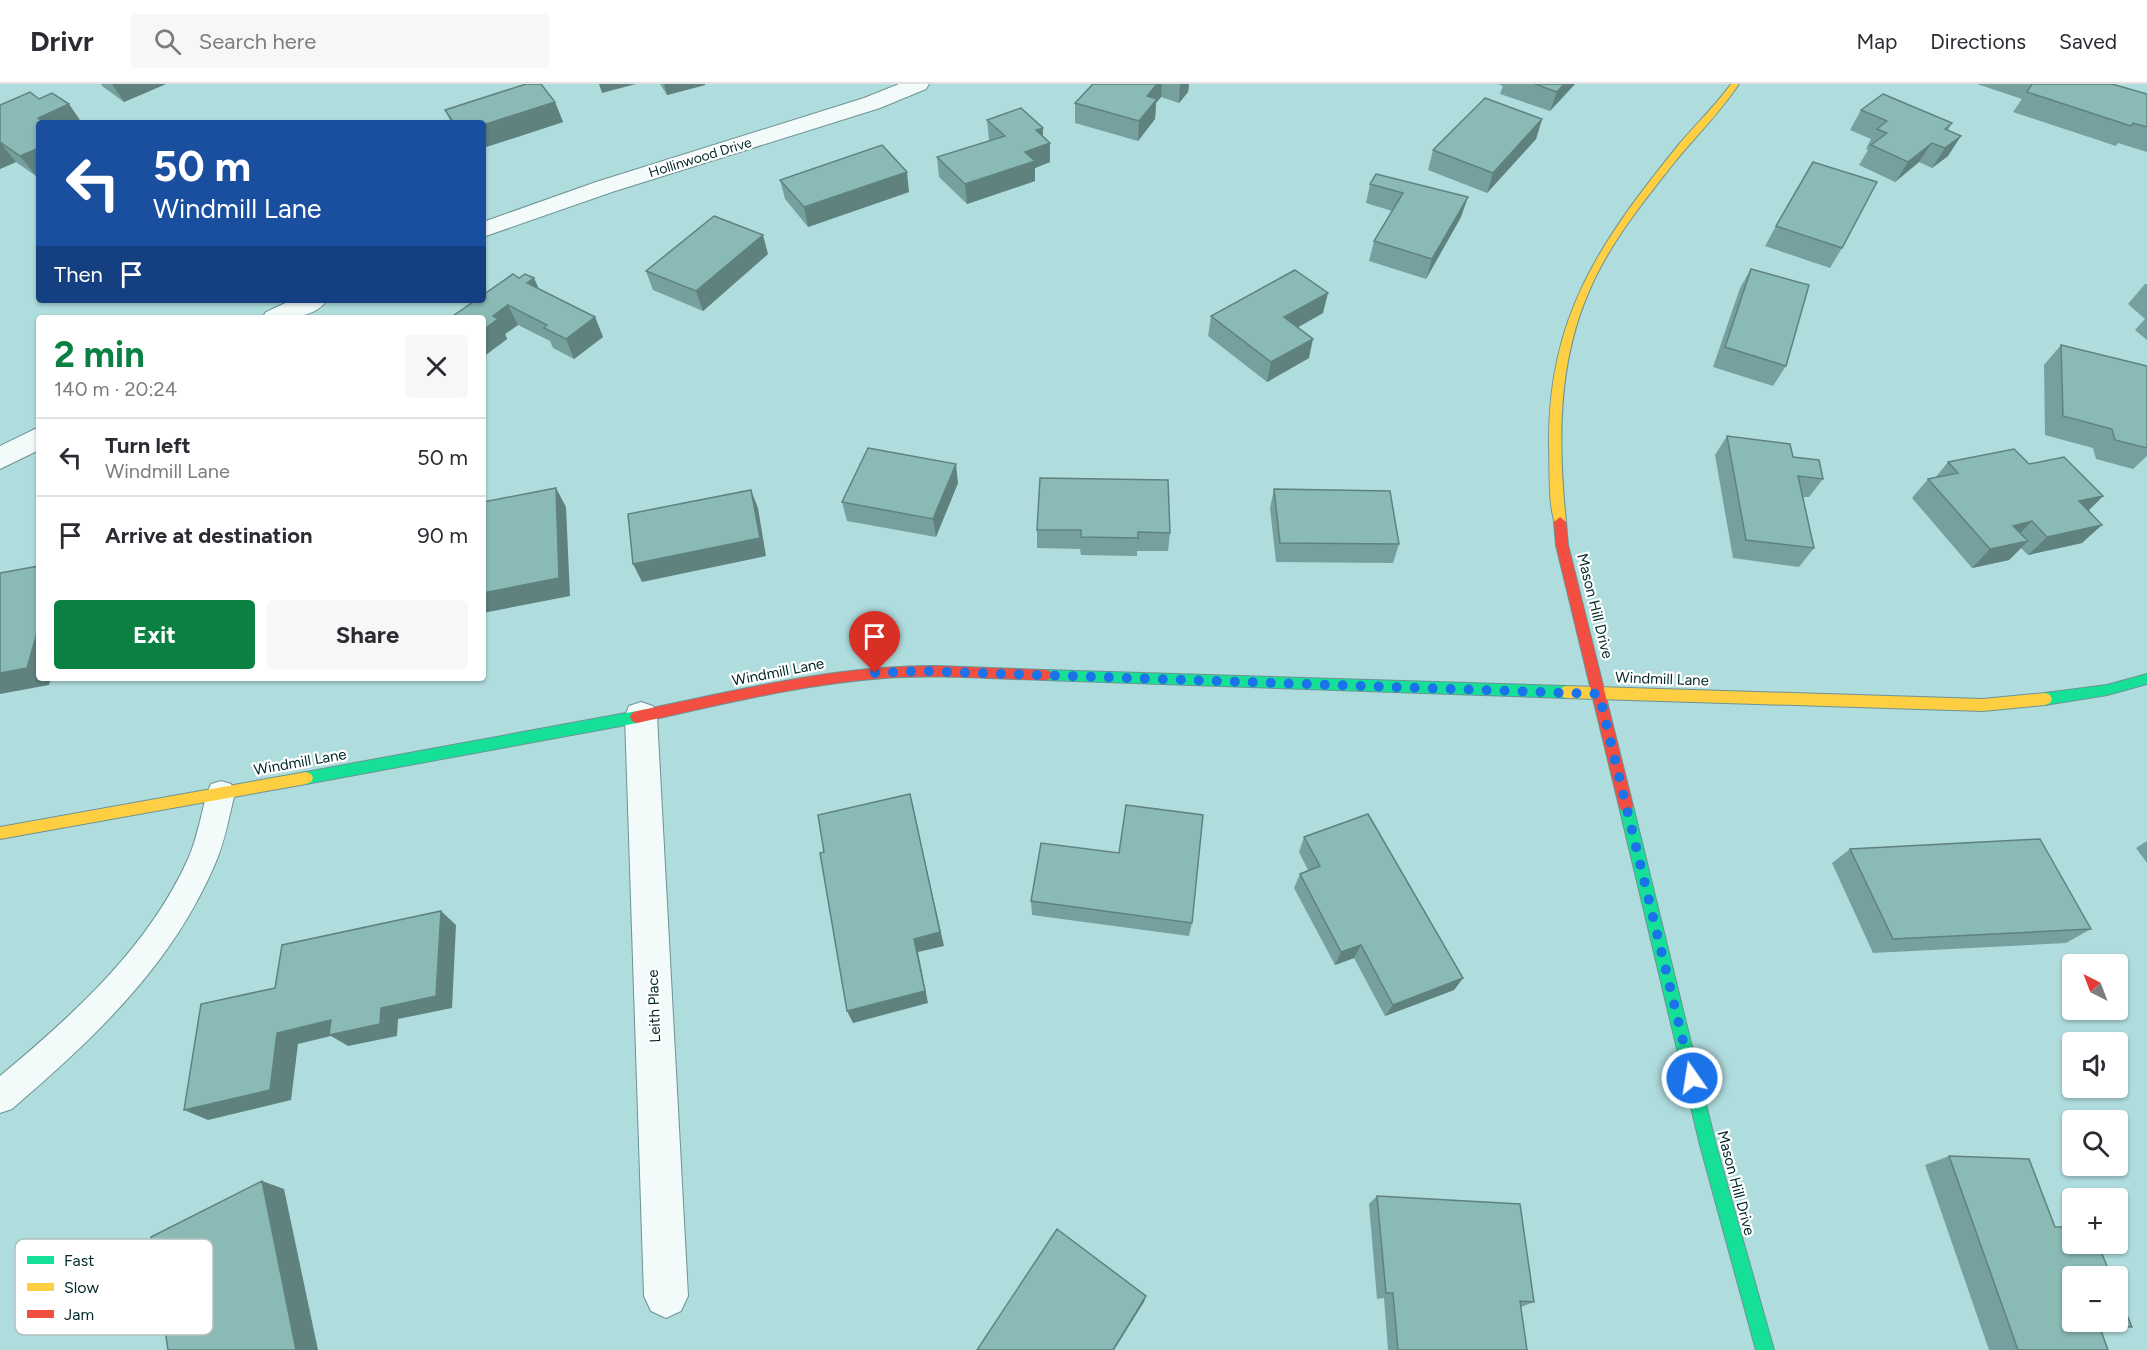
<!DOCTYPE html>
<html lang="en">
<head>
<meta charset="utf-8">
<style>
	:root { --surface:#fff; --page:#f7f7f7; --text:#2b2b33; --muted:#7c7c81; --line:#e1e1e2; --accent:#0b8043 }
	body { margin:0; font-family:Figtree,sans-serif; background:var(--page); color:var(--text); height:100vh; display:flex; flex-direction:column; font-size:22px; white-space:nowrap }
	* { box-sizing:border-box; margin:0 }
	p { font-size:20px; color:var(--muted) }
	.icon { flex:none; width:33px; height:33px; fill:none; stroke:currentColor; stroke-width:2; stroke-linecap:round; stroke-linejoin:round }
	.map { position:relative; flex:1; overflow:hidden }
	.sheet { position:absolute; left:36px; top:231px; width:450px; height:366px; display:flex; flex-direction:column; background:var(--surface); border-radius:6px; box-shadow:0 2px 4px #0004 }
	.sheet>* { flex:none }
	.banner { position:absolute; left:36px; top:36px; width:450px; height:183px; border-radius:6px; box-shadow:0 2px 4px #0004; background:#1a4fa0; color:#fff; overflow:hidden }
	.needle { width:39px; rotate:318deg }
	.tools { position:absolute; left:2062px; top:870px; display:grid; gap:12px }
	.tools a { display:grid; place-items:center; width:66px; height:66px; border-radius:6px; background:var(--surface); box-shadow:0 2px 4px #0004; font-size:30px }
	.pin { position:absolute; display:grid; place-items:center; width:51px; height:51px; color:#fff; margin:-62px -26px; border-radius:50% 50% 50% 0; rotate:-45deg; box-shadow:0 0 6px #0007 }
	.pin .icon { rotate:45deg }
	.me { position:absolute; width:66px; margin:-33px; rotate:347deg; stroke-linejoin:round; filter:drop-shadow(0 0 4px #0008) }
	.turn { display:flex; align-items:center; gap:21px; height:126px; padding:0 18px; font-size:27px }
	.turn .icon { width:78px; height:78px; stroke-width:2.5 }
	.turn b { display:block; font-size:42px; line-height:51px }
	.then { display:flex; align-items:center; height:57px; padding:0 18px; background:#0003; gap:12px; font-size:22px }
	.round { display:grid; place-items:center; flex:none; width:63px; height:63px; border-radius:6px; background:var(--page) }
	.head { display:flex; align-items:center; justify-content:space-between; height:102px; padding:0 18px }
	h1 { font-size:36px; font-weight:700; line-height:45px; color:var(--accent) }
	.cta { display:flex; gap:12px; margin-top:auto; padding:12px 18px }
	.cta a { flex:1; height:69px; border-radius:6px; background:var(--accent); color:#fff; font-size:24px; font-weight:700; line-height:69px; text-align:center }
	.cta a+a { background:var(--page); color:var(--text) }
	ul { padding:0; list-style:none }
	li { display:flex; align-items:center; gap:18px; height:78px; padding:0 18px; border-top:2px solid var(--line) }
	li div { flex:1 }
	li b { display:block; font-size:22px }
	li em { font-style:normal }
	header { display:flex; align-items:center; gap:36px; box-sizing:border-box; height:84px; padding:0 30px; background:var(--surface); border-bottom:2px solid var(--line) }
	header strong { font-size:28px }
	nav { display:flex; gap:33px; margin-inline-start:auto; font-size:21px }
	.search { width:420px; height:54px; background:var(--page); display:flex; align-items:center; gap:15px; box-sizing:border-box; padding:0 21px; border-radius:6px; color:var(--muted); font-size:22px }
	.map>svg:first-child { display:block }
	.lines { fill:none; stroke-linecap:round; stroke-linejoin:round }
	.lane-casing { stroke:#6d9394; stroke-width:2 }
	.street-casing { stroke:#6d9394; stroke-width:2 }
	.fast-casing { stroke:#6d9394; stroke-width:2 }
	.slow-casing { stroke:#6d9394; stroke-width:2 }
	.jam-casing { stroke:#6d9394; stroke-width:2 }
	.lane { fill:#f3fafa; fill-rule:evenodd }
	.street { fill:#f3fafa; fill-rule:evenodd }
	.fast { fill:#16e098; fill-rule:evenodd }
	.slow { fill:#ffcf43; fill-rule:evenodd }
	.jam { fill:#f24e42; fill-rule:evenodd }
	.wall { fill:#76a09d }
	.shaded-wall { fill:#60827f }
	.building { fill:#89bab6; stroke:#60827f; stroke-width:1.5 }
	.route { stroke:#1a73e8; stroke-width:10; stroke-dasharray:0 18 }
	.labels { text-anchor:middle; stroke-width:4.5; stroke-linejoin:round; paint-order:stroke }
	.far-street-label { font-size:14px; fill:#012728; stroke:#fff }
	.street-label { font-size:15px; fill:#012728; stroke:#fff }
	.key { fill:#fff; stroke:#b3bebe; stroke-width:1.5 }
	.key-label { font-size:16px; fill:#012728 }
</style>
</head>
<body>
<header>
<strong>Drivr</strong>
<div class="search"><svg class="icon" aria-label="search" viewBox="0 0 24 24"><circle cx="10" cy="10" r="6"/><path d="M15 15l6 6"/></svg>Search here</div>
<nav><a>Map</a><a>Directions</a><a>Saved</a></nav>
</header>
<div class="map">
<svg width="2147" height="1266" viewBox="0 0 2147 1266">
	<rect width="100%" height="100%" fill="#afdcdd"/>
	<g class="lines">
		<defs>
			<path id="lane" d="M221,697L231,700L235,709C229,732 225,758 215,780C171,883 95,953 12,1025L0,1029V992C73,931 148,864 188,775C197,755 201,731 207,709L211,700Z"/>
			<path id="street" d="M899,0H929L926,5L880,24L612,108L483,153V138L596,98L864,14Z
				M292,216H327C314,236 283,234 262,234L266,228Z
				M39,343V366L0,385V362Z
				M641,618L653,622L657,632L688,1212L681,1227L666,1234L651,1227L644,1212L625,632L629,622Z"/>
			<path id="fast" d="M1045,586L1566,602L1571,604L1573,608L1571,612L1566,614L1045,596L1040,595L1038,591L1040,587Z
				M2147,590V600L2107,611L2045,621L2040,619L2038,615L2040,611L2045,609L2107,601Z
				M637,627L642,629L644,633L642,637L637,639L306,700L301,698L299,694L301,690L306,688Z
				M1626,716L1631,718L1633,722L1716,1061L1774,1266H1756L1700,1061L1619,722L1621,718Z"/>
			<path id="slow" d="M1731,0H1739C1719,30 1692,56 1670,84C1640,122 1609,161 1590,205C1557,279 1558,359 1566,438L1564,441H1556C1548,425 1550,383 1549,364C1547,232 1601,157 1680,59C1697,39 1716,21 1731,0Z
				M1566,602L1983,615L2045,609L2050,611L2052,615L2050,619L2045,621L1983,627L1566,614L1561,612L1559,608L1561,604Z
				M306,688L311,690L313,694L311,698L306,700L0,755V743Z"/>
			<path id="jam" d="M1560,433L1566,438L1568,461L1633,722L1631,726L1626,728L1621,726L1619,722L1556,461L1554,438Z
				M937,582L1045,586L1050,587L1052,591L1050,595L1045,596C992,595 938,590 885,594C801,600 719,621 637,639L632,637L630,633L632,629L637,627C736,607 835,581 937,582Z"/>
		</defs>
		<use href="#lane" class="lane-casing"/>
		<use href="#street" class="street-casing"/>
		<use href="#fast" class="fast-casing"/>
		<use href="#slow" class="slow-casing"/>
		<use href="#jam" class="jam-casing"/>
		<use href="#lane" class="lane"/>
		<use href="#street" class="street"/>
		<use href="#fast" class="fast"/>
		<use href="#slow" class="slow"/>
		<use href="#jam" class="jam"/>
	</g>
	<path class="wall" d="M101,0H166L124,18L102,2Z
		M660,0H705V1L667,11Z
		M1092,0H1189L1188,8L1179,19L1161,13L1156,19L1155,35L1138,57L1075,39V19Z
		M1498,0H1575L1550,27L1500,10L1503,2Z
		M1977,0H2112L2147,10V68L2118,59L2116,62L2013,28L2022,15Z
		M555,18L563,38L483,64V39H451L445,26Z
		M0,21L39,39L36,92L16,78L0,85Z
		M1861,26L1952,39L1948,46V72L1932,84L1919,78L1895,98L1859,81L1868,66L1866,65L1871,55L1850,46Z
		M1542,35L1536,55L1487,109L1428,86L1433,66Z
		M987,36L1043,44V53L1050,59V78L1035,84V97L967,120L939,93L937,73L990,57L989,56Z
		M1376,90L1461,133L1426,195L1369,177L1374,157L1392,127L1366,119L1370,100Z
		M780,96L909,108L808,143L785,115Z
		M1776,142L1842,164L1830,184L1765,162Z
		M768,170L703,227L653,206L646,187Z
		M1751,185L1786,282L1773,302L1713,283L1740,204Z
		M2145,200H2147V256L2135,246L2145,235L2128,220Z
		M539,205L595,233L603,253L574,275L553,264L550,257L518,241L505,250L507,255L483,273V234Z
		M1323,229L1298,243L1309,274L1267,298L1208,252L1211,232Z
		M2061,261L2147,282V372L2133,385L2096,375L2093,364L2045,351L2044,281Z
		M1727,352L1793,373L1823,395L1809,413H1803L1814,464L1799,483L1733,474L1715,371Z
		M1948,378L2029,380L2103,412L2088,427L2082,459L2028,471L2021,464L2009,476L1972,484L1912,414L1928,395L1935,394Z
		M1040,394L1170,449L1168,467H1137V472L1081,471L1080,465L1037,464V446Z
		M958,399L936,453L847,437L842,418Z
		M1274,405L1399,460L1393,479L1276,478L1270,424Z
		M1304,753L1463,894L1454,906L1385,932L1354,874L1335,881L1294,804L1300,790L1308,786L1299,768Z
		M2147,757V779L2136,764Z
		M1850,765L2091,845L2066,859L1873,869L1832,779Z
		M1119,769L1192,839L1189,852L1032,831L1031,817Z
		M1949,1072L2055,1143L2132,1243L2101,1248L2108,1266H1989L1925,1081Z
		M1377,1112L1534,1218L1521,1223L1527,1266H1388L1384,1214L1377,1215L1369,1120Z"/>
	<path class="shaded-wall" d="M112,0H166L124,18Z
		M599,0H636L602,9Z
		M664,0H705V1L667,11Z
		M1157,0H1162L1161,13L1156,19L1155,35L1138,57L1139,37L1147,12Z
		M1180,0H1189L1188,8L1179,19Z
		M1564,0H1575L1550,27L1557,8Z
		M555,18L563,38L483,64V41Z
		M69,20L82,39H43L38,34Z
		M1542,35L1536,55L1487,109L1493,89Z
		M1043,44V61L1050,59V78L1035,84V97L967,120L965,100L1025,68L1036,46Z
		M1961,52L1948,72L1932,84L1945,64Z
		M0,58L16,78L0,85Z
		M1932,59L1919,78L1895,98L1908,78Z
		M39,64V91L36,92L20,72Z
		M907,88L909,108L808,143L804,123Z
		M1468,113L1461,133L1426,195L1432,175Z
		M763,151L768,170L703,227L696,207Z
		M534,194L543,214L527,199Z
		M1328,209L1323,229L1281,253L1284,233Z
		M508,221L518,241L505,250L507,255L483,273V246L493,232Z
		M595,233L603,253L574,275L566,255Z
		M1313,255L1309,274L1267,298L1271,278Z
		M956,380L958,399L936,453L933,435Z
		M556,404L566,423L570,512L483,529V509Z
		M751,406L758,424L766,472L642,498L633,480Z
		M2103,412L2084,431L2079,417Z
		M2032,437L2014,456L2013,442Z
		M2102,441L2082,459L2028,471L2047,453Z
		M2028,457L2009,476L1972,484L1990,465Z
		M39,542V594H51L49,601L0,610V589Z
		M910,710L944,862L918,868L928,919L853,939L847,927L914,855Z
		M441,827L456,841L452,924L398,935L397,952L348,962L331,952L298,960L291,1016L208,1036L184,1026L277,949L381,924Z
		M1361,861L1354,874L1335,881L1341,868Z
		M1463,894L1454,906L1385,932L1393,921Z
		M262,1097L284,1105L318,1266H296Z
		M1146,1212L1144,1218L1114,1266H1113Z"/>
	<path class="building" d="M526,0H541L555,18L483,41V39H454L445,26Z
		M1093,0H1157L1147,12L1157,15L1139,37L1075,19Z
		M1535,0H1564L1557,8Z
		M2032,0H2112L2147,10V43L2133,39L2131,42L2027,8Z
		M30,8L39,15L52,9L69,20L38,34L46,39H39V64L20,72L0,58V21Z
		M1883,10L1952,39L1945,45L1961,52L1945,64L1932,59L1908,78L1871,61L1887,49L1877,45L1887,37L1861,26Z
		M1485,14L1542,35L1493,89L1433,66Z
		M1021,24L1043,44L1036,46L1050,59L1025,68L1035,77L965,100L937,73L1005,52L987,36Z
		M882,61L907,88L804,123L780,96Z
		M1813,78L1877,98L1842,164L1776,142Z
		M1376,90L1468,113L1432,175L1374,157L1403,109L1370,100Z
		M714,132L763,151L696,207L646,187Z
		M1751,185L1809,201L1786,282L1725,263Z
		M1295,186L1328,209L1284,233L1313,255L1271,278L1211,232Z
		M513,190L519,194L525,190L534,194L527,199L595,233L566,255L544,244L547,241L508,221L493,232L498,235L483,246V234H450L476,216H483V211Z
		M2061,261L2147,282V364L2115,356L2112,345L2063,332Z
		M1727,352L1790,360L1793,373L1819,376L1823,395L1798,392L1814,464L1746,456Z
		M868,364L956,380L933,435L842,418Z
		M2014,365L2029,380L2064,373L2103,412L2079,417L2102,441L2047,453L2032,437L2013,442L2028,457L1990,465L1928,395L1958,389L1948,378Z
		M1040,394L1168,396L1170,449L1138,448V454L1081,453V446H1037Z
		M556,404L559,494L483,509V418Z
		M1274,405L1390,407L1399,460L1280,459Z
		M751,406L760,454L633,480L628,430Z
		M39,482V542L27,584L0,589V489Z
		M910,710L940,848L914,855L925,907L847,927L820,769L824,768L818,731Z
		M1126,721L1203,731L1192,839L1031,817L1041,759L1119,769Z
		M1368,730L1463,894L1393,921L1361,861L1341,868L1300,790L1320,782L1304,753Z
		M2040,755L2091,845L1893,855L1850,765Z
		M441,827L436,912L381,924L380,940L329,951L331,936L277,949L270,1006L184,1026L201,920L275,904L282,861Z
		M1949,1072L2029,1075L2055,1143H2073V1160H2098L2111,1192H2073V1238H2118V1210L2132,1243L2099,1241L2108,1266H2018Z
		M262,1097L296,1266H168L151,1153Z
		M1377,1112L1520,1120L1534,1218L1520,1217L1527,1266H1398L1393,1209H1386Z
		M1057,1145L1146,1212L1113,1266H977Z"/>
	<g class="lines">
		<path class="route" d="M875,589L921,587L1599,610L1692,994"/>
	</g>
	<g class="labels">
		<g class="far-street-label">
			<text transform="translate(700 73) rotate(-17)" y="5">Hollinwood Drive</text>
		</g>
		<g class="street-label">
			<text transform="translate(1595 522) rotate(76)" y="5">Mason Hill Drive</text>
			<text transform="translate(778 588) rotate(-11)" y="5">Windmill Lane</text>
			<text transform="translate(1662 595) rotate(2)" y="5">Windmill Lane</text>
			<text transform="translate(300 678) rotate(-10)" y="5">Windmill Lane</text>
			<text transform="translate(654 922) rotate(-92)" y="5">Leith Place</text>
			<text transform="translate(1736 1099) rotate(75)" y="5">Mason Hill Drive</text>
		</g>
	</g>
	<rect x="15" y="1155" width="198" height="96" rx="9" class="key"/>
	<rect x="27" y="1172" width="27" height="8" fill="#16e098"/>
	<rect x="27" y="1199" width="27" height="8" fill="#ffcf43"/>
	<rect x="27" y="1226" width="27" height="8" fill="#f24e42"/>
	<g class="key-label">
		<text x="64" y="1182">Fast</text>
		<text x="64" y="1209">Slow</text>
		<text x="64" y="1236">Jam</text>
	</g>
</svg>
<div class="tools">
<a><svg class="needle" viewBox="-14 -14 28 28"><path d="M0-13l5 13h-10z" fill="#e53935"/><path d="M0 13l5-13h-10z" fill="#7c7c81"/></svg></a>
<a><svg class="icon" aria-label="sound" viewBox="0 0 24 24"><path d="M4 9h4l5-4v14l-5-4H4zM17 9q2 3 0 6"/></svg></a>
<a><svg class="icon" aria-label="search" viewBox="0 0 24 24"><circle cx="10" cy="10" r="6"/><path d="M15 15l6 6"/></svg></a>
<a>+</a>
<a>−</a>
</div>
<div class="pin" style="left:875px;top:589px;background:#d93025"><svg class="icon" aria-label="arrive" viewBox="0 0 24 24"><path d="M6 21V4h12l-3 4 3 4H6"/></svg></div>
<svg class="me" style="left:1692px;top:994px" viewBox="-20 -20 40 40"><circle r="17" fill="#1a73e8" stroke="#fff" stroke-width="3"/><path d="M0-11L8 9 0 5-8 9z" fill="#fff"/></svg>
<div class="banner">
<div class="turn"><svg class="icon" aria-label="left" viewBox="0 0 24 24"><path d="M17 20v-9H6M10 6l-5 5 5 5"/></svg><div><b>50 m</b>Windmill Lane</div></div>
<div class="then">Then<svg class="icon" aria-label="arrive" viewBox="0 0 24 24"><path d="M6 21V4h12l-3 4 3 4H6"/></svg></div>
</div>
<section class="sheet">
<div class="head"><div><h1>2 min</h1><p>140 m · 20:24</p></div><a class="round"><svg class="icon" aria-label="close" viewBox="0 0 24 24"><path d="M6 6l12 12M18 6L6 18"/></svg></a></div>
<ul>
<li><svg class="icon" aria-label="left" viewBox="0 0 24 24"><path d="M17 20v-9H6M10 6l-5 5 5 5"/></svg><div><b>Turn left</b><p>Windmill Lane</p></div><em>50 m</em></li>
<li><svg class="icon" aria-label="arrive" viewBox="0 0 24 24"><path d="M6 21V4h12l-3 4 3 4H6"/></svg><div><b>Arrive at destination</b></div><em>90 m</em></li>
</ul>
<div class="cta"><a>Exit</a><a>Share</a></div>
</section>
</div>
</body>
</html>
